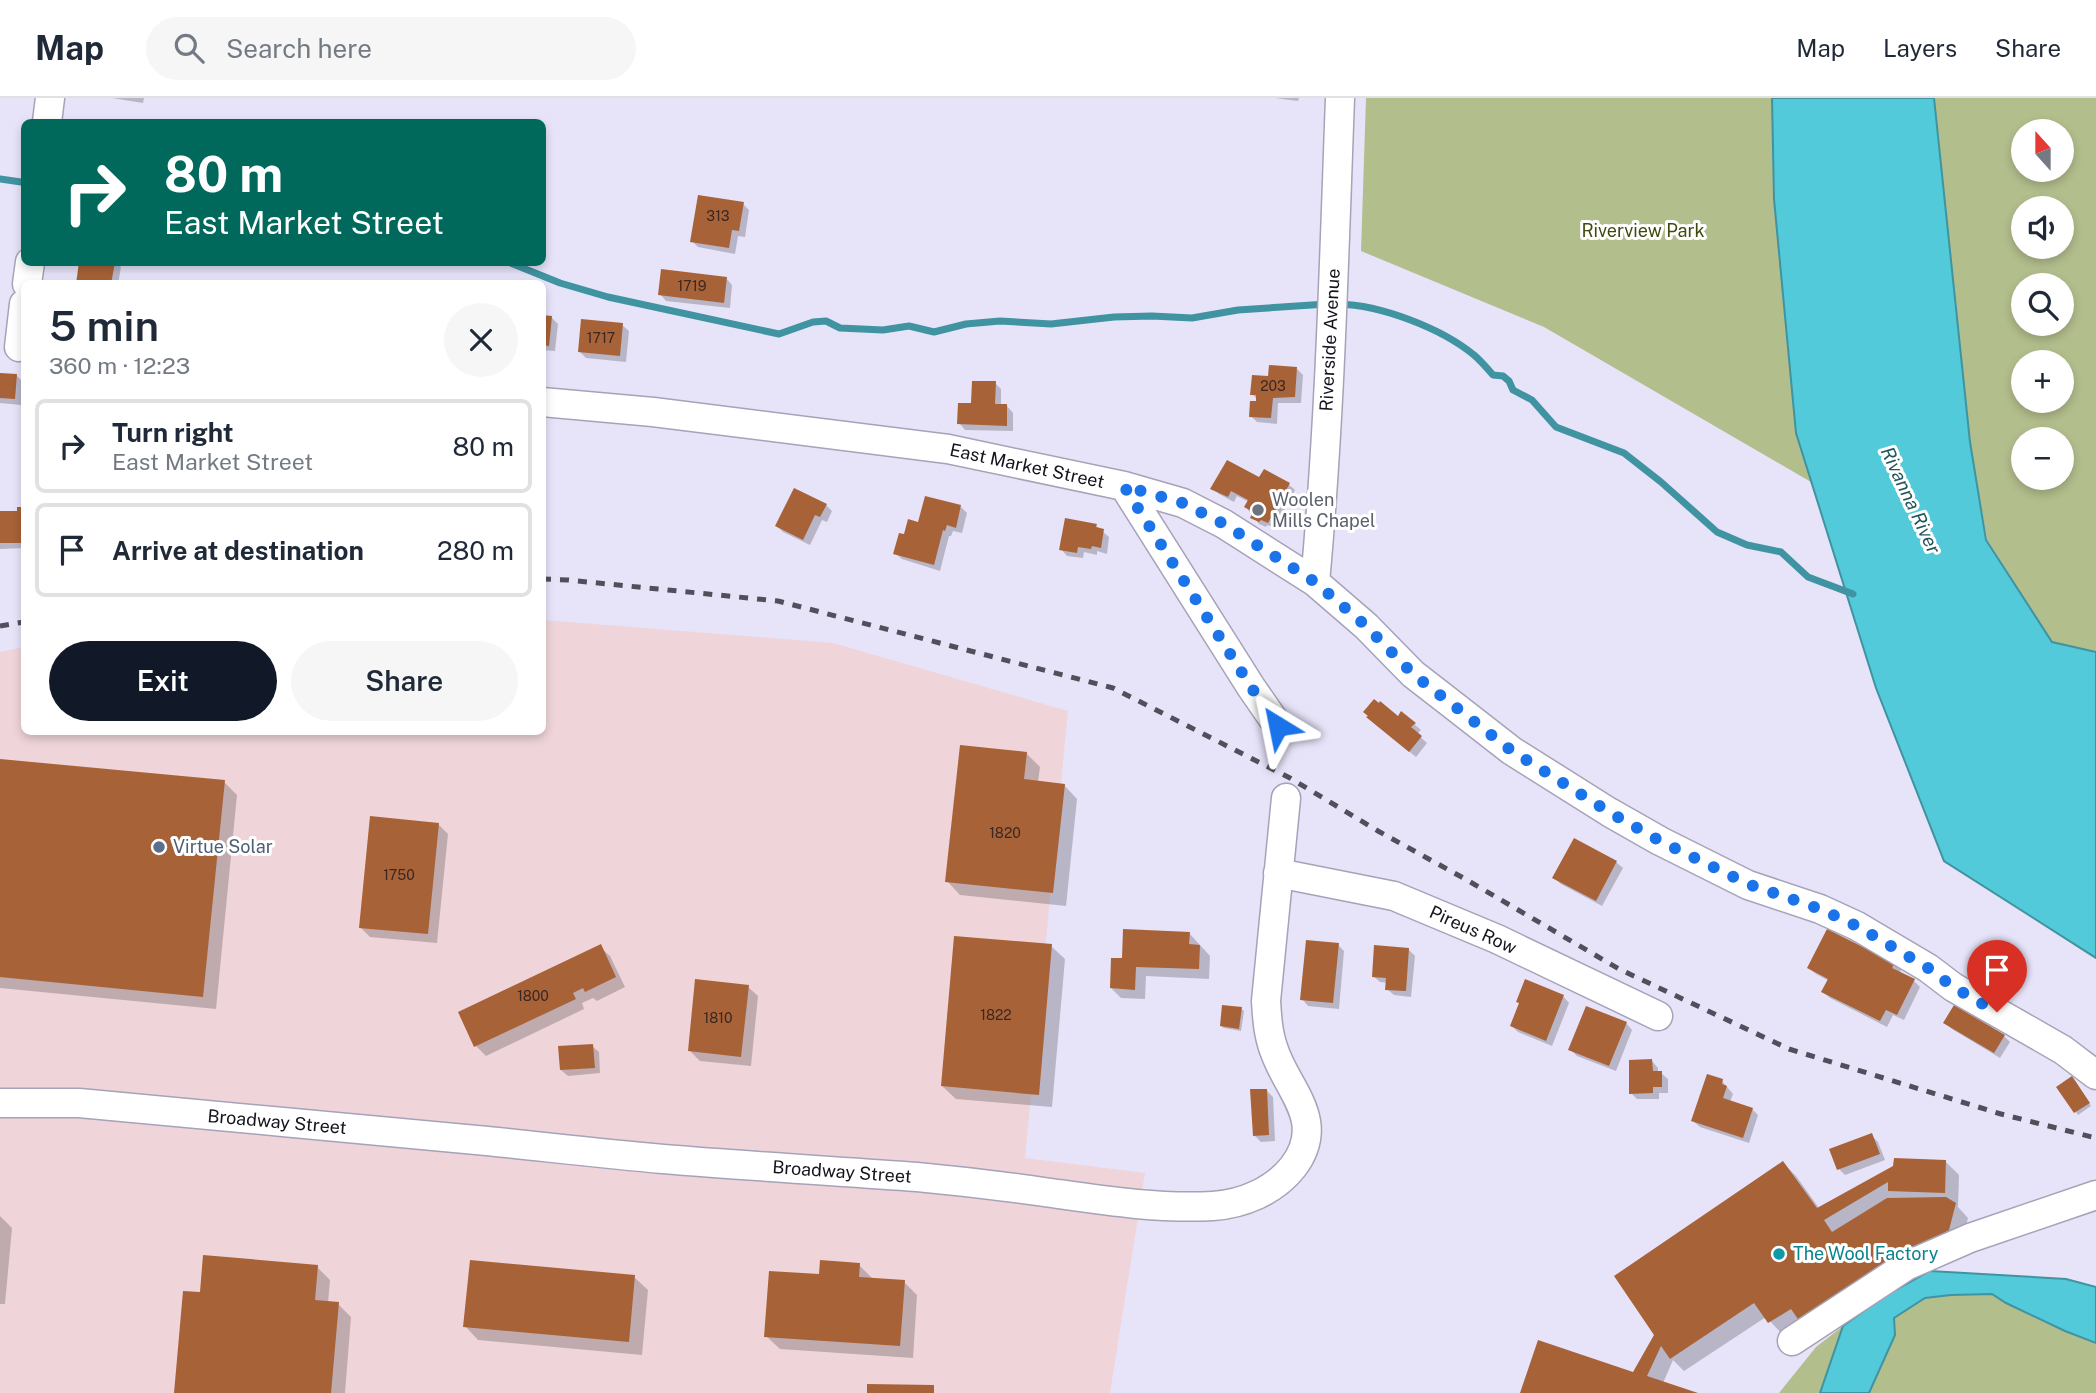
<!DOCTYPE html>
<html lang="en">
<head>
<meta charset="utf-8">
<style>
	:root { --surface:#fff; --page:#f6f6f7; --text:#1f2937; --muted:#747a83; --line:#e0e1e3; --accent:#111827 }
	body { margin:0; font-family:"Public Sans",sans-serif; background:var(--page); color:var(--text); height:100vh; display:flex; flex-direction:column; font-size:26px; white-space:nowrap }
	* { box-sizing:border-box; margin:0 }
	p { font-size:23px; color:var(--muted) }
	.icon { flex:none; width:38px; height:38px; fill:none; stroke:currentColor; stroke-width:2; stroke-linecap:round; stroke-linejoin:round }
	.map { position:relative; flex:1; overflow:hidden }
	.drawer { position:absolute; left:21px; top:182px; width:525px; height:455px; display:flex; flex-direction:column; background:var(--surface); border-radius:10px; box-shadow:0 4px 10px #0003 }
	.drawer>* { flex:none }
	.guide { position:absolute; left:21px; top:21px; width:525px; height:147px; border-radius:10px; box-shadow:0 4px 10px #0003; background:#00695c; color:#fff; overflow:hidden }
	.needle { width:46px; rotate:339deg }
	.buttons { position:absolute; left:2011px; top:21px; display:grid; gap:14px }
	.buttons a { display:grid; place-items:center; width:63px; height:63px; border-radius:50%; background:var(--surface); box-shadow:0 4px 10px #0003; font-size:35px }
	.pin { position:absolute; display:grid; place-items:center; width:60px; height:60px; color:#fff; margin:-72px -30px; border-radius:50% 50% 50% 0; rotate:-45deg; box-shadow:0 0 7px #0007 }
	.pin .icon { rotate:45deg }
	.me { position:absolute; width:77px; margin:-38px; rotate:325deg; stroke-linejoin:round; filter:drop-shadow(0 0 5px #0008) }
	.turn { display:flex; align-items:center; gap:24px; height:147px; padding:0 28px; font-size:32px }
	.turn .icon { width:91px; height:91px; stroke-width:2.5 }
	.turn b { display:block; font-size:49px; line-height:60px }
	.round { display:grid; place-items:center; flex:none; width:74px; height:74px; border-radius:37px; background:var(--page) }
	.summary { display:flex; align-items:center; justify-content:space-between; height:119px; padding:0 28px }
	h1 { font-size:42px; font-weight:600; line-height:52px }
	.action { display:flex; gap:14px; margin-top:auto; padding:14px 28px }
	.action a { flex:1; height:80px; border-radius:42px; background:var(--accent); color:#fff; font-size:28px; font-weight:600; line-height:80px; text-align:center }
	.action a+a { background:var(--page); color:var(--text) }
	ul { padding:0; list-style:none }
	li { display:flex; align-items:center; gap:21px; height:94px; margin:0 14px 10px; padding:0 14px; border:4px solid var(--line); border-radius:10px }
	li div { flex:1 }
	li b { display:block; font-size:26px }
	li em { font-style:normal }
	header { display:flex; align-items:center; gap:42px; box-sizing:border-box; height:98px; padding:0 35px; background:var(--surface); border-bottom:2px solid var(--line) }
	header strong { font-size:33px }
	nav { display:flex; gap:38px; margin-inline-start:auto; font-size:24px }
	.search { width:490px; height:63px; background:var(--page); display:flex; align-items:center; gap:18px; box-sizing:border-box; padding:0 24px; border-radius:38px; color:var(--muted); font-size:26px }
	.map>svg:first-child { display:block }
	.commercial { fill:#efd5da }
	.green { fill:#b3be8d; fill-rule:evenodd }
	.water { fill:#52cad9; stroke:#4093a0; stroke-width:2 }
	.shadow { fill:#0003 }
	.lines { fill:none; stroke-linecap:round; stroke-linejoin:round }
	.stream { stroke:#4093a0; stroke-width:7 }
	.building { fill:#a86237 }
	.minor-casing { stroke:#a6a2b7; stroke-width:31 }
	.minor { stroke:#fff; stroke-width:28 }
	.rail { stroke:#514f5b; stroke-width:5; stroke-dasharray:9 9; stroke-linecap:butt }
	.route { stroke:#1a73e8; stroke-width:12; stroke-dasharray:0 21.6 }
	.worship-dot { fill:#6b7280; stroke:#fff; stroke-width:2.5 }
	.service-dot { fill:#5c6f8a; stroke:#fff; stroke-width:2.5 }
	.culture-dot { fill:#0f9aa8; stroke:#fff; stroke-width:2.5 }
	.labels { text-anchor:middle; stroke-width:6; stroke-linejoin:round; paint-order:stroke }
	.number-label { font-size:14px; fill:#3a2722 }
	.park-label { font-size:18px; fill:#3f4a0c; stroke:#fff }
	.street-label { font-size:18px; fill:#15131b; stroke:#fff }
	.worship-label { font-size:18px; fill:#5b616d; stroke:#fff; text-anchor:start }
	.service-label { font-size:18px; fill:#4e5e75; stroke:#fff; text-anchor:start }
	.culture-label { font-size:18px; fill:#0d838f; stroke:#fff; text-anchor:start }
	.water-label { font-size:19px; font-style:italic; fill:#23565c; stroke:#fff }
</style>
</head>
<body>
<header>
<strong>Map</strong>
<div class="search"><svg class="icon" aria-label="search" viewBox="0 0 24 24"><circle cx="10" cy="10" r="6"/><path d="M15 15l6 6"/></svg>Search here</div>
<nav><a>Map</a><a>Layers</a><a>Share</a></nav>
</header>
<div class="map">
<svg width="2096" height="1295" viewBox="0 0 2096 1295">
	<rect width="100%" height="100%" fill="#e7e3f9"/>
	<path class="commercial" d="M543,522L833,545L1068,613L1025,1060L1145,1075L1110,1295H0V554L24,549V634H542Z"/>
	<path class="green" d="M1366,0H1772L1774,101L1796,335L1811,384L1544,229L1361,153Z
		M1934,0H2096V554L2052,544L1987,442L1970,344ZM2023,33H2062V72H2023ZM2023,110H2062V149H2023ZM2023,187H2062V226H2023ZM2023,264H2062V303H2023ZM2023,341H2062V380H2023Z
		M1993,1196C2024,1217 2061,1232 2096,1245V1295H1869L1895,1237L1894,1220L1925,1200L1951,1197Z
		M1843,1228L1820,1295H1779L1816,1249Z"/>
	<path class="water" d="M1772,0H1934L1970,344L1986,442L2052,544L2096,554V860L1944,763L1876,590L1796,335L1774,101Z
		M1930,1173L2066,1181L2096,1189V1245L2065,1233L2006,1205L1992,1196L1951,1197L1925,1200L1894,1220L1895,1237L1869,1295H1820L1843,1228L1885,1198Z"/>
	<path class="shadow" d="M112,0H144L143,5Z
		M1275,0H1299L1298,3Z
		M743,106L749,112L745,139L738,138L735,156L698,149L692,143Z
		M81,164H116L121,169L118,186H78Z
		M726,180L732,187L730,210L666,203L660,196Z
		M542,218L551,219L558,226L555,253L542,252Z
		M622,227L629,233L626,264L586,260L580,254Z
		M1297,271L1303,277L1301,305H1278L1277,326L1257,324L1251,318L1258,302L1252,296Z
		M0,276L17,278L23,284L21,307L0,305Z
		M995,285L1001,291V308H1007L1013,315V333L965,332L959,325L973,307Z
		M1260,382L1288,386L1295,392L1275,430L1267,427L1266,429L1259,426L1246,409L1249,404L1237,398L1234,404L1219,396L1212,390Z
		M826,407L832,413L827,424L822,422L810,447L783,434L777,428Z
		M961,409L967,415L962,435L953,433L951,438H949L940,473L902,461L895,455L905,439L920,426Z
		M19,410H24V450L0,451V415H19Z
		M1096,428L1109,439L1107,456L1097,453V457L1084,454L1083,460L1067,458L1061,451Z
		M1398,620L1414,626L1421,632L1417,636L1427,645L1416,659L1375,626Z
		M1026,655L1040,669L1038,684L1064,687L1077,701L1066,808L960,797L947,783Z
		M0,662L224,684L237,697L216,911L0,890Z
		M438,726L448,736L437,845L370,839L360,829Z
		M1616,764L1623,770L1602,808L1561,786L1554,780Z
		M1189,835L1210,858L1209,881L1146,878L1145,901L1121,900L1111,890L1123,862Z
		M1338,847L1344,853L1339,911L1308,908L1302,901Z
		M1051,848L1065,861L1052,1009L956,1001L942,988Z
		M600,849L610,858L625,889L597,903L593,900L582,905L584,911L486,958L476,948Z
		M1408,851L1415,858L1411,899L1394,897L1387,891L1388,885L1380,884L1373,878Z
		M1894,866L1901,872L1899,876L1914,883L1920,889L1904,922L1893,917L1887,929L1830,900L1823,894L1829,883L1816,876L1809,870Z
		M748,889L758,898L751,968L700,963L690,953Z
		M1563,898L1569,905L1552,948L1518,934L1512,928Z
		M1241,911L1244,913L1241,933L1224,930L1221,928Z
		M1626,925L1632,932L1616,973L1577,958L1571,952Z
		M1945,925L2004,938L2010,944L2000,960L1952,931Z
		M592,948L599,954L600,975L568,978L561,972Z
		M1652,963L1658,970V975H1661L1668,981V995H1659V1001H1637L1631,995Z
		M1722,983L1733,996L1730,1004L1752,1011L1758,1017L1749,1045L1700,1029L1693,1023Z
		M2075,983L2091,1008L2078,1017L2059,989Z
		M1266,992L1273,999L1275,1043L1261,1044L1254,1037Z
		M1871,1037L1878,1044L1885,1062L1845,1077L1839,1071Z
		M1945,1063L1959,1077L1958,1109L1968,1120L1962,1145L1783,1237L1766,1219L1684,1273L1673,1262L1663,1285L1694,1295H1522L1634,1276L1783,1065L1796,1078L1819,1110L1895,1069Z
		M0,1118L12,1130L5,1206H0Z
		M859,1167L872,1180L904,1184L917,1197L913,1260L780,1251L766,1238L821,1178Z
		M317,1169L330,1182L328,1205L338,1206L351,1219L345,1295H176L202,1196Z
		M634,1179L648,1192L642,1257L478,1242L465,1228Z"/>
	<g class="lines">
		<path class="stream" d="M0,81L21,84
			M508,164L560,185L608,199L779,236L813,224L826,223L840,230L883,232L909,228L934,234L966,226L1000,223L1051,226L1114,219L1152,218L1192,220L1238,212L1327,206
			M1338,206C1381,207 1441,230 1474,257C1481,263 1487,270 1493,277L1503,278L1509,283L1513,292L1532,302L1556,329L1624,355L1661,384L1717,434L1747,447L1781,454L1808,479L1853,496"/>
	</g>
	<path class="building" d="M698,97L744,104L739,133L732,132L729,150L690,144Z
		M79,164H115L111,186H76Z
		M661,171L727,179L724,205L658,197Z
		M542,217L552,218L549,248L542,247Z
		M581,221L623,225L620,258L578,254Z
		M1269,267L1297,269L1295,299L1273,300L1271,320L1249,319L1250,303H1256V297H1250L1252,277L1268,278Z
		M0,275L17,276L15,301L0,300Z
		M972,283H996L995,306H1007V328L957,326L958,305H971Z
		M1227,362L1259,379L1264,371L1290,385L1268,425L1261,422L1259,424L1250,420L1253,414L1244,409L1248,402L1231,393L1228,399L1210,391Z
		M794,390L827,406L820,419L815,417L803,442L775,428Z
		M925,398L961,407L956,430L947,427L945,433L943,432L934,467L893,456L899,435L904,436L908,421L918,424Z
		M17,409H24V445H0V413H17Z
		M1065,420L1097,426L1096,429L1104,431L1101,450L1092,448L1091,451L1078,449L1077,455L1059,452Z
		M1374,601L1379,605L1380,603L1398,618L1401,613L1416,625L1411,629L1422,638L1409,654L1366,619L1368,618L1363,614Z
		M960,647L1027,654L1024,681L1065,686L1053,795L945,784Z
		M0,661L225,682L203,899L0,879Z
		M370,718L439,725L428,836L359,830Z
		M1574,740L1617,763L1596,803L1552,780Z
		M1123,831L1190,834L1189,846L1200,847L1199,871L1136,869L1135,892L1110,890L1111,860H1122Z
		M1827,831L1895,865L1892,870L1915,881L1897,917L1886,912L1880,923L1821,894L1828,881L1807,870Z
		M954,838L1052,846L1039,997L941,988Z
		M1306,842L1339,845L1333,905L1300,902Z
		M601,846L616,879L585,894L583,890L573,895L576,901L474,949L458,914Z
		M1374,847L1409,850L1406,893L1385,892L1386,880L1372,879Z
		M695,881L749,887L741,959L688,953Z
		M1525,881L1564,897L1546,943L1510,928L1519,905L1516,904Z
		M1222,907L1242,909L1239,931L1220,928Z
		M1954,907L2005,937L1994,955L1943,925Z
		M1586,908L1627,924L1609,968L1568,952Z
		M593,946L595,970L560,972L558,948Z
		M1652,961L1653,973H1662V989H1653V995L1629,996V962Z
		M1707,976L1723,981L1722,986L1727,988L1723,1000L1753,1010L1743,1040L1691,1023Z
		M2072,978L2090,1005L2074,1015L2056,989Z
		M1250,991H1267L1269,1037L1253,1038Z
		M1872,1035L1880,1056L1837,1072L1829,1051Z
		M1894,1060L1946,1062L1945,1095L1888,1093V1084L1824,1122L1832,1134L1887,1100L1946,1099L1956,1105L1949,1132L1802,1227L1791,1211L1768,1225L1754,1205L1670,1261L1661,1248L1647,1278L1698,1295H1520L1538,1242L1633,1274L1654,1237L1614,1178L1783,1063L1817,1110L1893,1068Z
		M203,1157L318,1167L315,1202L339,1204L331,1295H174L183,1193L200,1194Z
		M470,1162L635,1177L629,1244L463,1229Z
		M820,1162L860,1165L859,1179L905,1182L900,1248L764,1239L769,1173L819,1176Z
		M867,1286L934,1287V1295H867Z"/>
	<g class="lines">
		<defs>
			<path id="minor" d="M47,24L50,0
				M27,186L30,164
				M19,249L24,206
				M542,304L653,314L948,351L1124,388L1183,405L1224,426L1315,484L1366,528L1413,576L1453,607L1512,653L1609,714L1660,743L1748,787L1820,811L1857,828L1928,870L1953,889L2063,952L2096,977
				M1124,388L1251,589L1278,628
				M1315,484C1330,323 1334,161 1340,0
				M1278,775L1394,798L1497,841L1658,918
				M0,1005H79C215,1018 351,1030 487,1043C546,1049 605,1056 663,1061C748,1068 833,1073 917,1079C960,1083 1002,1088 1044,1094C1101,1102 1155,1111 1213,1108C1243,1106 1274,1093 1293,1069C1328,1023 1287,992 1274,952C1268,936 1267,919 1266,903L1286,700
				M1792,1243L1906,1168L1970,1140L2096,1097"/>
		</defs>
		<use href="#minor" class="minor-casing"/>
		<use href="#minor" class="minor"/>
		<path class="rail" d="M542,481L568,482L778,503L1113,590L1290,680L1378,733L1467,782L1619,871L1789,951L2001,1016L2096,1040
			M0,528L24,524"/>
	</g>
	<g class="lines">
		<path class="route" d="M1278,628L1251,589L1124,388L1183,405L1224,426L1315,484L1366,528L1413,576L1453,607L1512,653L1609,714L1660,743L1748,786L1820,811L1857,828L1928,870L1953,889L1997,914"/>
	</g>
	<circle class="worship-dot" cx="1258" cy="412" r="7"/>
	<circle class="service-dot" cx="159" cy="749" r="7"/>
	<circle class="culture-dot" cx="1779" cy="1156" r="7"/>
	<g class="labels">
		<g class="number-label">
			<text x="718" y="123">313</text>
			<text x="692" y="193">1719</text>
			<text x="601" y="245">1717</text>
			<text x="1273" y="293">203</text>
			<text x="1005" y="740">1820</text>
			<text x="399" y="782">1750</text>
			<text x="533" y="903">1800</text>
			<text x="996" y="922">1822</text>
			<text x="718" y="925">1810</text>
		</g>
		<g class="park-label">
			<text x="1643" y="139">Riverview Park</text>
		</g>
		<g class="street-label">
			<text transform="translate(1330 242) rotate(-87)" y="6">Riverside Avenue</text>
			<text transform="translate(1027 368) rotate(12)" y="6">East Market Street</text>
			<text transform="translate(1473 832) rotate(24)" y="6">Pireus Row</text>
			<text transform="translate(277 1024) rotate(5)" y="6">Broadway Street</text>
			<text transform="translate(842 1074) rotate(4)" y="6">Broadway Street</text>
		</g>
		<g class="worship-label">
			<text x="1272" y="408">Woolen<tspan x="1272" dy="21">Mills Chapel</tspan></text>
		</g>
		<g class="service-label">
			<text x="173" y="755">Virtue Solar</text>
		</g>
		<g class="culture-label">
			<text x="1793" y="1162">The Wool Factory</text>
		</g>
		<g class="water-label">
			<text transform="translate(1911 402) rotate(65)" y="7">Rivanna River</text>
		</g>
	</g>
</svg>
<div class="buttons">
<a><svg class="needle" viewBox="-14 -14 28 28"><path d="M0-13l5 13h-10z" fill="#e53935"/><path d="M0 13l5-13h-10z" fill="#747a83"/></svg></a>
<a><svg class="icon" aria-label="sound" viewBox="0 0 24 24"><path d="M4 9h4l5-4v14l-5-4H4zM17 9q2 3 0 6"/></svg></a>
<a><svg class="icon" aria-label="search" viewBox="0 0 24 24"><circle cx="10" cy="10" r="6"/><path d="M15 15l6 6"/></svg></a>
<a>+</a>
<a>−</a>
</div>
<div class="pin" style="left:1997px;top:914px;background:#d93025"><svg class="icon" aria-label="arrive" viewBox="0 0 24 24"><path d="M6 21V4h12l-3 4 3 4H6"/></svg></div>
<svg class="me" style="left:1278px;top:628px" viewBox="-20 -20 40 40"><path d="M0-17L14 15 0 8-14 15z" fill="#1a73e8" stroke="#fff" stroke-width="4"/></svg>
<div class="guide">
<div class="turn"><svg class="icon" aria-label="right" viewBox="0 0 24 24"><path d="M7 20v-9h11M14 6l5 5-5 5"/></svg><div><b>80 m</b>East Market Street</div></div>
</div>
<section class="drawer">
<div class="summary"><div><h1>5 min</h1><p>360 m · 12:23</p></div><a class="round"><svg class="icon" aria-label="close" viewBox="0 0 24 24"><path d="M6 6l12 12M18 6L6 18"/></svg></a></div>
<ul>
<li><svg class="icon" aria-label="right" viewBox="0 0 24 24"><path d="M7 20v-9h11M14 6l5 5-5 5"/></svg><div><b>Turn right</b><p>East Market Street</p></div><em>80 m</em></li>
<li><svg class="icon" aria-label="arrive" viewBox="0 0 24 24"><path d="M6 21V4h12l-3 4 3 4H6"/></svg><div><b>Arrive at destination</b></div><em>280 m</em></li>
</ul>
<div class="action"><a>Exit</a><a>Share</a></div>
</section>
</div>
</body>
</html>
